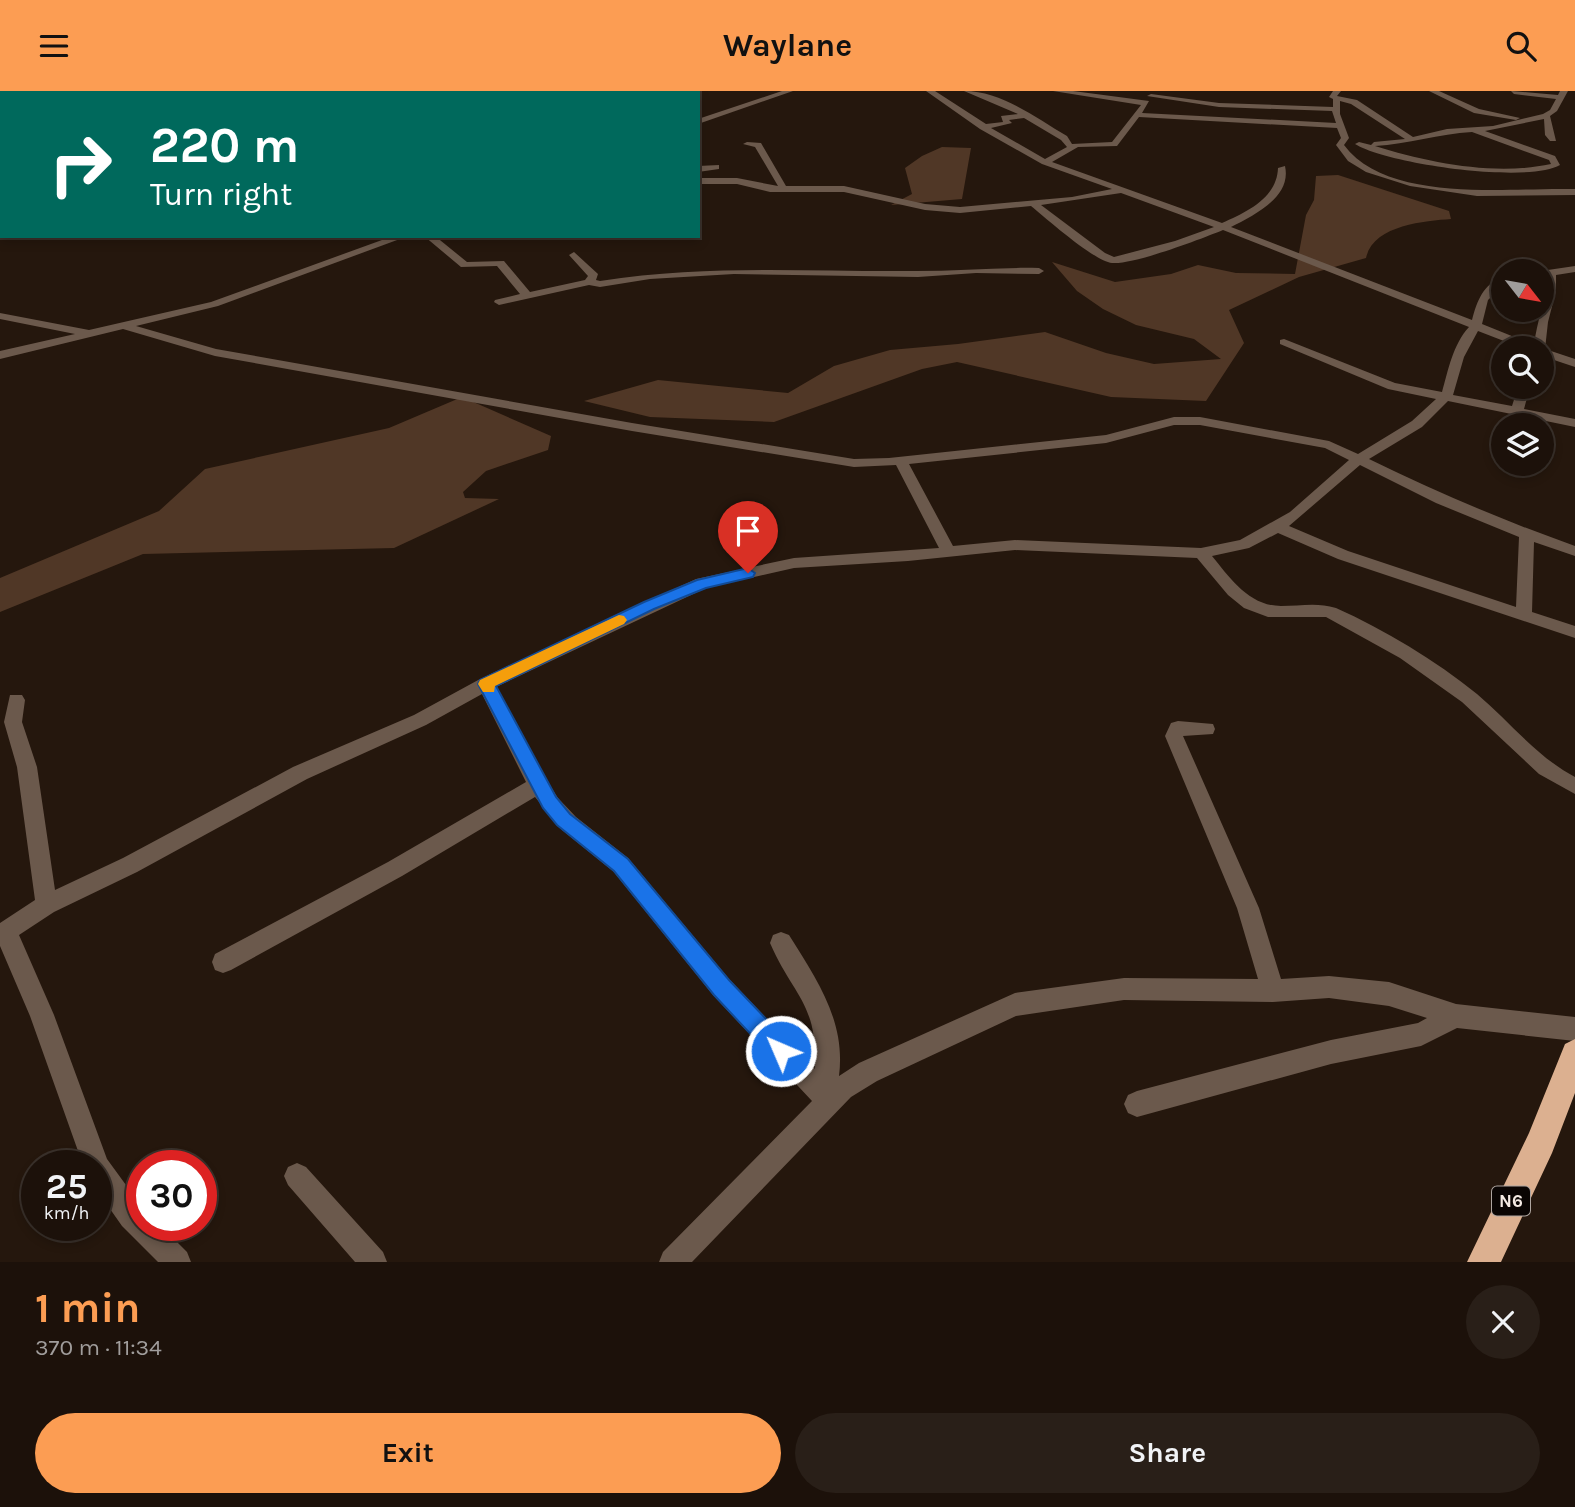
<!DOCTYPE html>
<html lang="en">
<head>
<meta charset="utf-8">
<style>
	:root { --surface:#1c110a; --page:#291f18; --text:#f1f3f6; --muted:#a09d9c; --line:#3a312b; --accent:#fc9d53 }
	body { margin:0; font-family:Karla,sans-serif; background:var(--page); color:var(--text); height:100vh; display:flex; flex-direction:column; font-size:26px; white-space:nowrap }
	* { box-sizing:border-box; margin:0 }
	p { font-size:23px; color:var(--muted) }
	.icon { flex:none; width:38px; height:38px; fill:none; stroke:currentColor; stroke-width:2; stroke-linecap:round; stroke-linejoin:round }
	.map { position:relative; height:1171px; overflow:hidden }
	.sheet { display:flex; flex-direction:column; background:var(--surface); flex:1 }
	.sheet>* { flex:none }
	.guide { position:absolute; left:0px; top:0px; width:700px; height:147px; box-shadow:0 4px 10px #0003,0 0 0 2px var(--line); background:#00695c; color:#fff; overflow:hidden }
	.needle { width:46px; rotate:121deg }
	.tools { position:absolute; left:1491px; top:168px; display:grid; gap:14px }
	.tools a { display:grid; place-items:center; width:63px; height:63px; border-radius:50%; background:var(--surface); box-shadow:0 4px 10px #0003,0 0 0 2px var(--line); font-size:35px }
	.speed { position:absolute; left:21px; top:1059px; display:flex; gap:14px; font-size:35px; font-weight:700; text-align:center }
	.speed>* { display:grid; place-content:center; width:91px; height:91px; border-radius:50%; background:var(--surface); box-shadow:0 4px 10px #0003,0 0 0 2px var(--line); line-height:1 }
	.speed small { font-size:18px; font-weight:400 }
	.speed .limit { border:10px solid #d22; background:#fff; color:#111 }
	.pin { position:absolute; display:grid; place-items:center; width:60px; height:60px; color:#fff; margin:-72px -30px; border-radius:50% 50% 50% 0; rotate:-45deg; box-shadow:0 0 7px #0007 }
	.pin .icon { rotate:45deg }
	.me { position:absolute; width:77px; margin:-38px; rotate:315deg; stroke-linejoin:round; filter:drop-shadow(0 0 5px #0008) }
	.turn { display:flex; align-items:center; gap:24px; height:147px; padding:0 35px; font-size:32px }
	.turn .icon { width:91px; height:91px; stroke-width:2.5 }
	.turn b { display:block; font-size:49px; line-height:60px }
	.round { display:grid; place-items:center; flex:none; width:74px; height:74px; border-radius:37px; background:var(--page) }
	.head { display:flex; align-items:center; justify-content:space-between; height:119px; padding:0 35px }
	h1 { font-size:42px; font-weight:700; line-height:52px; color:var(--accent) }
	.primary-button { display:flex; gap:14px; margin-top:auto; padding:14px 35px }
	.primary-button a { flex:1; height:80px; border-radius:42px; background:var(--accent); color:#111; font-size:28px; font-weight:700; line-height:80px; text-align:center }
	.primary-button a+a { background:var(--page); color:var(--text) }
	header { display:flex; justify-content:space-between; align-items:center; height:91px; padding:0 35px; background:var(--accent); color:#111; font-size:32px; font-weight:700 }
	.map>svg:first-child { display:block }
	.green { fill:#503726 }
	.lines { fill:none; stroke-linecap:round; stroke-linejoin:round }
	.minor { fill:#6b594c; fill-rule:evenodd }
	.highway { fill:#dcb090; fill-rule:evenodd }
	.route { fill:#1a73e8; stroke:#114b97; stroke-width:2 }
	.slow { fill:#f59e0b }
	.labels { text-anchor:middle; stroke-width:7; stroke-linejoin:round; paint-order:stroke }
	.shield { fill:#0a0503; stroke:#aea5a0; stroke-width:2 }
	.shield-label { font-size:18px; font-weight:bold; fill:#f4eae3 }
</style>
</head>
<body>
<header><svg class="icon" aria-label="menu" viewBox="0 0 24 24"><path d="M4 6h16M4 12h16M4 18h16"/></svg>Waylane<svg class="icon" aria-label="search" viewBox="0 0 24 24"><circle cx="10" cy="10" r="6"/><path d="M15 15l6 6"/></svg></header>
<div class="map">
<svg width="1575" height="1171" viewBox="0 0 1575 1171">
	<rect width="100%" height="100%" fill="#25170d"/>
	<path class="green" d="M942,56L971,57L962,108L891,114L912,103L905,77L922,65Z
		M1338,84L1449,120L1451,128C1425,130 1373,134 1366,167L1299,186L1229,219L1244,252L1206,310L1111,306L957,271L922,278L774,331L650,326L584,310L658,289L788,302L834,275L890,259L958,253L1045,241L1106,262L1154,273L1221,268L1194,248L1136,234L1103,218L1077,200L1052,171L1115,191L1171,183L1198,174L1236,182L1295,183L1306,124L1314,109L1316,85Z
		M462,306L551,345L548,359L486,380L463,401L465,407L499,408L394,457L143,463L0,521V487L159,420L205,378L389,337Z"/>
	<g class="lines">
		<path class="minor" d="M782,0H793L698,33V28Z
			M926,0H935L986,33L1003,31L1001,25L1018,23L964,0C1002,0 1036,27 1067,45L1072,53L1112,51L1141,14L1053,0H1073L1149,10L1142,22L1336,32L1332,20L1219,16L1147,5L1151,3L1219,12L1333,16V8L1329,6L1333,0H1341L1337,5L1357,9L1413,46L1447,38L1493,35L1543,23L1550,19L1556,8L1514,3L1511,0L1558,4L1560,0H1568L1557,20L1550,25L1556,50H1550L1545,44L1544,28L1485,40L1555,65L1560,74C1527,93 1387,73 1355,53L1359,51L1371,54L1374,51L1405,48L1351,13L1340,10V23L1349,47L1344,54C1387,112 1505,97 1568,98H1575V104L1477,105L1410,95L1366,81L1348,70L1336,54L1341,47L1337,37L1139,26L1117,55L1078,56L1052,71L1222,132C1247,121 1277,107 1278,77L1285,75C1292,106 1254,124 1231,136L1472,229C1477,210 1483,193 1503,186V194L1488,209L1482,233L1534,254C1537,229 1546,210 1546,186H1542L1541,180L1575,175V181L1556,184V200L1548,231L1545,258L1575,268V276L1542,265V257H1522L1478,240L1464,266L1453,304L1512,315L1518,296H1530L1524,318L1575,328V336L1448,310L1422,336L1369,368C1437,401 1504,430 1575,455V465L1534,451L1532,521L1575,535V547L1338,468L1278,442L1249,457L1212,465C1230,487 1249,515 1281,515C1300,515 1317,511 1336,517C1385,539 1435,569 1477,603C1510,631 1537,666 1575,686V703L1539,683L1462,611L1400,567L1326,526H1268L1244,517L1228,504L1197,467L1015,459L908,470L794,477L706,497L496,596L537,675L558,707L576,726L628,767L729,888L815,978C818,912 793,905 770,852L773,844L781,841L789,844C817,889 846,930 839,985L859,972L1015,902L1124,887L1258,888L1237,817L1165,645L1171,632L1178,630L1213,633L1215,638L1213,643L1183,645L1259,817L1281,888L1329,885L1389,891L1456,913L1575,926V950L1457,937L1421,955L1331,973L1137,1026L1128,1022L1124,1013L1128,1004L1137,1000L1331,949L1418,932L1427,927L1389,915L1329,907L1273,911L1124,909L1016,925L877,990L851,1006L692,1171H659L663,1161L812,1010L713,904L614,781L562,739L535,706L402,785L231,879L223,882L215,879L212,871L215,863L388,771L526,691L482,603L426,634L307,688L137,781L54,821L19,844L54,924L107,1068L142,1116V1134H160L187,1161L191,1171H158L122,1135L96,1098V1074H83L30,925L0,855V832L35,809L17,676L4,631L10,604H22L25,609L22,631L37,676L55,799L123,767L293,676L414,624L480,588L696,488L794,467L939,457L896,374L854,376L632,340L215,265L123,238L0,268V260L75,243L0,228V222L89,239L211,211L393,145H408L218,215L136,235L216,258L632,332L854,368L889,367L1106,344L1174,326H1200L1329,350L1358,363L1412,330L1436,308L1388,298L1280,253V249L1284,248L1395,292L1442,301C1448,280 1453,253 1469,236L1223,139C1201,148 1133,174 1112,172C1094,170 1047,128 1031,115L960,122L925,119L844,101H770L737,93H698V87H737L778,95L755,56L743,53L747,51L761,52L786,95H844L925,113L960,116L1072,106L1112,98L1042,73L980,38ZM1024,27L1061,49L1067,56L1045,68L991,37L1012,32L1009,29ZM1472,41L1549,69L1551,73C1495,85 1429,72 1375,55C1408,53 1439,43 1472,41ZM1121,102L1214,136L1175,150L1114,166L1105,162L1041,114ZM1174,334H1200L1325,357L1349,369L1290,421L1240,449L1201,457L1015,449L953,455L909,373L1106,352ZM1360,374L1436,412L1519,446L1516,516L1348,460L1289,435Z
			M1429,0H1439L1479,18L1520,27L1516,29L1474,22Z
			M719,74V78L698,81V75Z
			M424,145H435L467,171L504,170L530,201L585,189L588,185L569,164L574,161L598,183L596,189L600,190C709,173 807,181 916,180C957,180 997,176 1039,177L1044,180L1039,183L976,182L918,186L734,183L650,188L600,196L589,194L499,214L494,211L495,209L520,203L497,175L461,176Z
			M297,1072L306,1076L383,1161L387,1171H355L288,1094L284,1085L288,1076Z"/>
		<path class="highway" d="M1575,948V1002L1552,1062L1501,1171H1467L1529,1042L1565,953Z"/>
	</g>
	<path class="route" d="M748,477L755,482L753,486L706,497L654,518L496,595L556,706L570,723L628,768L729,889L789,952L792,960L789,967L781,971L773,967L714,904L614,780L557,734L543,717L478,593L480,589L644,511L697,489Z"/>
	<path class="slow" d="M619,524L624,525L627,529L624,533L495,595L494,601H483L478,593L480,589Z"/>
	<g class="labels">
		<rect class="shield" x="1492" y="1095.5" width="38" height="29" rx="5"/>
		<g class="shield-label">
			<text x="1511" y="1116">N6</text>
		</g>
	</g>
</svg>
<div class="tools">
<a><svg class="needle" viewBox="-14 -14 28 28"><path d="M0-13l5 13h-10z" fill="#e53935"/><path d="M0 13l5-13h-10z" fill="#a09d9c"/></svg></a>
<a><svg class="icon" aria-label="search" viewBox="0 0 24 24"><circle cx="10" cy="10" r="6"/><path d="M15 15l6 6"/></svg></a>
<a><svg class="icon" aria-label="layers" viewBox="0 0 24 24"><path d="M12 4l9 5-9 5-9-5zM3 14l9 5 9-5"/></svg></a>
</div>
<div class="speed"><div>25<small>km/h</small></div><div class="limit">30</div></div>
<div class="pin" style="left:748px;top:482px;background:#d93025"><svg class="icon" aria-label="arrive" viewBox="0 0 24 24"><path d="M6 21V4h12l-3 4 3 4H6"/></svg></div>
<svg class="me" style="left:781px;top:960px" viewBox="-20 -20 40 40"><circle r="17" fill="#1a73e8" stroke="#fff" stroke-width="3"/><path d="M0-11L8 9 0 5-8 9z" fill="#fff"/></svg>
<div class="guide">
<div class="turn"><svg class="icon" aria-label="right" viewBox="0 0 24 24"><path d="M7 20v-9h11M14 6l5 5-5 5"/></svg><div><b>220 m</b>Turn right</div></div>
</div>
</div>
<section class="sheet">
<div class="head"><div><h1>1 min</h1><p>370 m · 11:34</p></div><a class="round"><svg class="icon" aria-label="close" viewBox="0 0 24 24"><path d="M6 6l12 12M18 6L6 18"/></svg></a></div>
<div class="primary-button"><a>Exit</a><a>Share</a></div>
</section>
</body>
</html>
